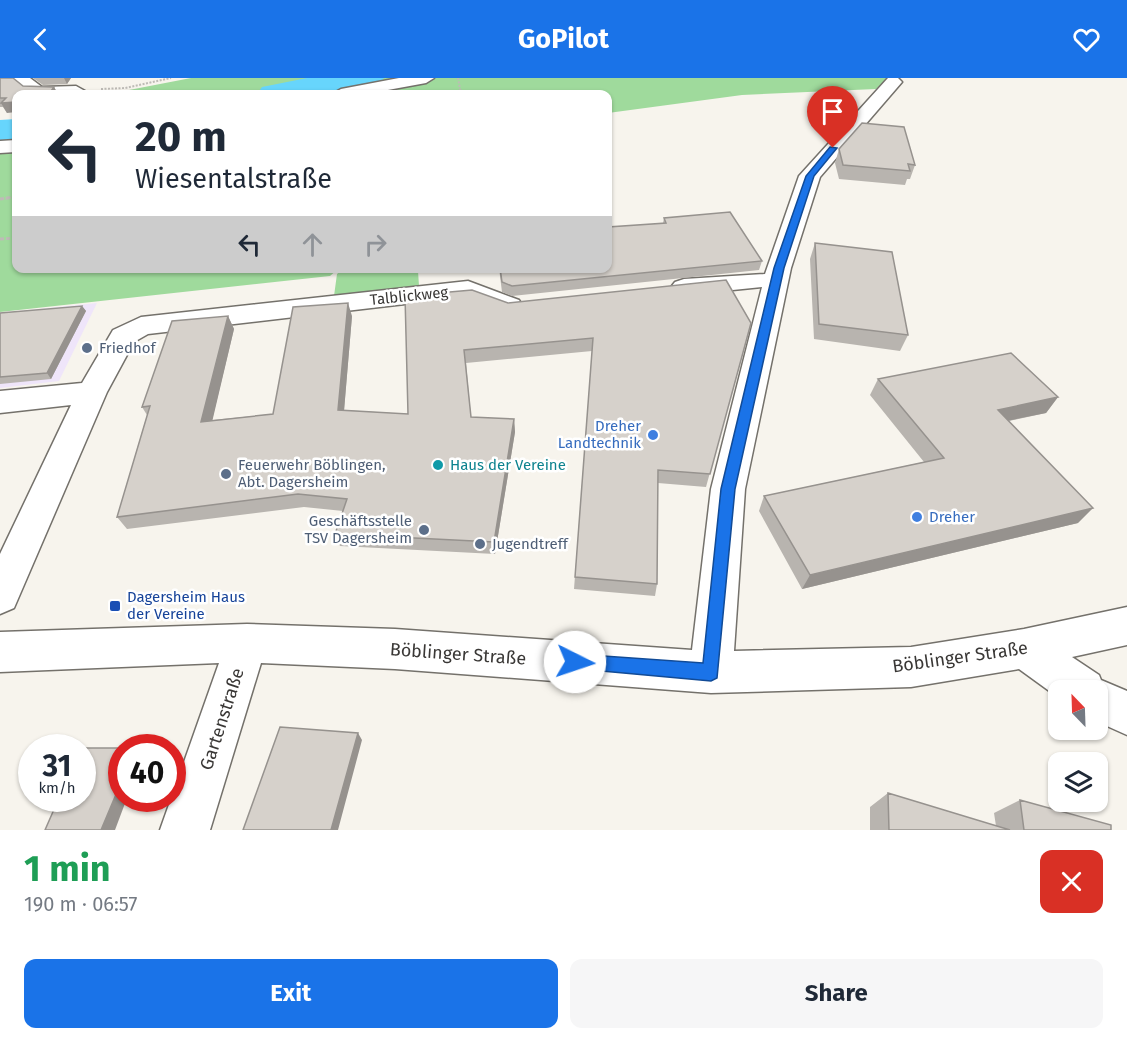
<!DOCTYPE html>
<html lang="en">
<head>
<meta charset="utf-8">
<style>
	:root { --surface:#fff; --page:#f6f6f7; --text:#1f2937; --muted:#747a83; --accent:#1a73e8 }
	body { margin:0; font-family:"Fira Sans",sans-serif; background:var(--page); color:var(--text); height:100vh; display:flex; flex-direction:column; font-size:22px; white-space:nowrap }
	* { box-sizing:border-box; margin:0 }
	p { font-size:20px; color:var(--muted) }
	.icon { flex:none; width:33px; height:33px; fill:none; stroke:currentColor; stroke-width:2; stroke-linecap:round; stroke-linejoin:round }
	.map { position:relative; height:752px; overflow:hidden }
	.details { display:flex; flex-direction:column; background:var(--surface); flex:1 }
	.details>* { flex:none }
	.guide { position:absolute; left:12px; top:12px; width:600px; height:183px; border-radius:12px; box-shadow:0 2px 4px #0004; background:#fff; color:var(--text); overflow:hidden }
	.needle { width:39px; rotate:337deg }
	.tools { position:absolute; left:1048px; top:602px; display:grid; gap:12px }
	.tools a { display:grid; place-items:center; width:60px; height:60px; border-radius:12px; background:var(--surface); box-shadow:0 2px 4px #0004; font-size:30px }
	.speed { position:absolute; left:18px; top:656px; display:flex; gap:12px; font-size:30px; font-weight:700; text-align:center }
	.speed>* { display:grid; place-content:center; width:78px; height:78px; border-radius:50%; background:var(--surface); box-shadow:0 2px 4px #0004; line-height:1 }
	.speed small { font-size:15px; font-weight:400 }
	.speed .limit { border:9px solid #d22; background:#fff; color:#111 }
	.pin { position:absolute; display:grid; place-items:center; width:51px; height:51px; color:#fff; margin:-62px -26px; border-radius:50% 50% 50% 0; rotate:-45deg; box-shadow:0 0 6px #0007 }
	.pin .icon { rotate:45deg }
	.me { position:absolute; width:66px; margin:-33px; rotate:94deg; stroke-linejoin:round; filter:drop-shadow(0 0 4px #0008) }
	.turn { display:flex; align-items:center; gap:21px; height:126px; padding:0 24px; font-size:27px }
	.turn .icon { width:78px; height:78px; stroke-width:2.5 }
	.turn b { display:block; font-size:42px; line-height:51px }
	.lanes { display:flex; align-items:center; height:57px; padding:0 24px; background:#0003; justify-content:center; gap:30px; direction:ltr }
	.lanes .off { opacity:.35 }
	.round { display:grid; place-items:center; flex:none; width:63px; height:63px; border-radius:12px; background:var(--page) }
	.summary { display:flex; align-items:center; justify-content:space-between; height:102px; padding:0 24px }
	h1 { font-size:36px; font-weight:700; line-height:45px; color:#1e9e55 }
	.button { display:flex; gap:12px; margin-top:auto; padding:12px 24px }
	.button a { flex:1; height:69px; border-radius:12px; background:var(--accent); color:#fff; font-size:24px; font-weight:700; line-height:69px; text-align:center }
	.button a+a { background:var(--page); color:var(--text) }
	header { display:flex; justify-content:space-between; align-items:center; height:78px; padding:0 24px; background:var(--accent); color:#fff; font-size:27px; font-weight:700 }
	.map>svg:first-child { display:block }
	.industrial { fill:#efe5fa }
	.green { fill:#9fda9c }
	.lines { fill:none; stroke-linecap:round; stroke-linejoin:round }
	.river { fill:#67d5fc; fill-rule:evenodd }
	.minor-casing { stroke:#74716b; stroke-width:3 }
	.path-far1 { stroke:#bebbb6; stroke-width:2; stroke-dasharray:2 1.5; stroke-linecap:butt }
	.path { stroke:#bebbb6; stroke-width:3; stroke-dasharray:4 2; stroke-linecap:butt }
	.minor { fill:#fff; fill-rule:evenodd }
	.wall { fill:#b8b4af }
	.shaded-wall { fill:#96928e }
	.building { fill:#d6d1cb; stroke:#96928e; stroke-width:1.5 }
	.route { fill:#1a73e8; stroke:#114b97; stroke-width:1.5 }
	.service-dot { fill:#5c6f8a; stroke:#fff; stroke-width:2 }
	.shop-dot { fill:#3f7fe0; stroke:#fff; stroke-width:2 }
	.culture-dot { fill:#0f9aa8; stroke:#fff; stroke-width:2 }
	.transit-dot { fill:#1a4fb4; stroke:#fff; stroke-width:2 }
	.labels { text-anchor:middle; stroke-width:5; stroke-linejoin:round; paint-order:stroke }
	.street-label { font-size:15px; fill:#3a3836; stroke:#fff }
	.service-label { font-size:15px; fill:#4e5e75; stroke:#fff; text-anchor:start }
	.shop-label { font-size:15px; fill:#366cbe; stroke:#fff; text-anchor:end }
	.culture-label { font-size:15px; fill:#0d838f; stroke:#fff; text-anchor:start }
	.transit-label { font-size:15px; fill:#164399; stroke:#fff; text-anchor:start }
	.near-street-label { font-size:18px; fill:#3a3836; stroke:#fff }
</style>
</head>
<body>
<header><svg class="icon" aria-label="back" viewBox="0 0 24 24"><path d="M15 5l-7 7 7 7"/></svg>GoPilot<svg class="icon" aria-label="heart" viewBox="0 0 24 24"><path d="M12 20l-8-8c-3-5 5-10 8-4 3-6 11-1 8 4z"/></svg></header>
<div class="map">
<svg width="1127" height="752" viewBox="0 0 1127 752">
	<rect width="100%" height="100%" fill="#f7f4ed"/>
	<path class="industrial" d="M97,225L59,303L0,310V235Z"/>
	<path class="green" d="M191,0H888L876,11L742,17L608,35V16H369L366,9L322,16H78L129,12Z
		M16,48V190L338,191L330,198L0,234V49Z
		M343,191H442L418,193L419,208L334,218L337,196Z"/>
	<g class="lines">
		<path class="river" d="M307,0H384L379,7L331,16H257L262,9Z
			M16,41V63L0,64V42Z"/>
		<defs>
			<path id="minor" d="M11,0H30L42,9L76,8L85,13L82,16H30Z
				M399,0H434L426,5L366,16H332L341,11Z
				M888,0H898L902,4L820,99L791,190L745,411L734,573L911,569L1024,551L1127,529V567L1072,579L1099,597L1101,602L1127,613V657L1098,644V612H1059V620L1019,591L911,609L711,615L395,591L261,585L210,752H160L219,585L0,594V554L247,546L395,551L692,572L711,411L762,209L684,217L675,214L671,209L675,204L684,201L765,196L799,98Z
				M16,62V74L0,75V63Z
				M468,203L519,222L523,228L519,234L510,236L501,234L465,219L148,256L134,264L107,314L14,530L0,536V476L71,327L0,335V313L82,305L113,252L141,239Z"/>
		</defs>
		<use href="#minor" class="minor-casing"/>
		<path class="path-far1" d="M458,0L461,16
			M101,11L125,10L171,0
			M2,121L16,119"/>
		<path class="path" d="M0,121L14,119
			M0,161L16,160"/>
		<use href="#minor" class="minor"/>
	</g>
	<path class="wall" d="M0,0L23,8L54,9L58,16H16L7,35L3,29H0Z
		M33,0H71L67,6L43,7Z
		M827,22L846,37L843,47L830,60L824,32Z
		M839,71L915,87L910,101H907L905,107L839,101L835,85Z
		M664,140L762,183L759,192L512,218L502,214L499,190H608L663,145Z
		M815,165L908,257L900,273L814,261L810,181Z
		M405,218L508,225L751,245L706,409L658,405L657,506L655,518L574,511L592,273L466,285L471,339L514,341L515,354L495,476L340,468L335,456L343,433L304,429L127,451L117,439L147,337L142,329L228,238L234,251L212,342L273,336L352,238L344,332L408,336Z
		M82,228L86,233L51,301L0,306V235Z
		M878,301L1058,319L1046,335L1009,343L1078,445L802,511L759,433L764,418L924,384L870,317Z
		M888,715L996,748L994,735L1020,722L1111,752H870V729Z"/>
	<path class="shaded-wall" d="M64,0H71L67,6Z
		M54,9L58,16H49Z
		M16,24V34L7,35L1,25Z
		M846,37L843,47L830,60L833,50Z
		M348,225L352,238L343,345L338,332Z
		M82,228L86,233L51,301L47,295Z
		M228,238L234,251L209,357L201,344Z
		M1058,319L1046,335L987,347L998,332Z
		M514,341L515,354L495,476L494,464Z
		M1093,430L1078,445L802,511L810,497Z
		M358,655L362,662L338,752H331Z
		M122,702V720H127L115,752H101Z"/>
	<path class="building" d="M0,0H13L23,8L54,9L49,16H16V24L1,25L6,20H0Z
		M827,22L846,37L833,50Z
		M862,45L904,49L915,87L908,86L910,93L843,87L839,71Z
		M730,134L762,183L512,208L502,204L500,190H608V149L666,145L664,140Z
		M815,165L892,174L908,257L819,246Z
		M726,202L751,245L710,396L658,392L657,506L575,499L593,260L464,272L471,339L514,341L494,464L335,456L347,421L298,416L117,439L150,328L142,329L172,243L228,238L201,344L273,336L293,229L348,225L338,332L408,336L405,218L472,212L508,225Z
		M82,228L47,295L0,299V235Z
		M1011,275L1058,319L998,332L1093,430L810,497L764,418L944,380L878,301Z
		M280,649L358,655L331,752H243Z
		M82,670H122V702L101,752H45L59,720H82Z
		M888,715L1010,752H889Z
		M1020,722L1111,747V752H1024Z"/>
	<path class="route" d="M830,69L837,70L814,98L784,190L735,411L717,600L711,603L569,590L567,584L569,578L575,576L703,585L721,411L774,190L806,98Z"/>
	<g class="service-dot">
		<circle cx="87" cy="270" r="6"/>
		<circle cx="226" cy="396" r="6"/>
		<circle cx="424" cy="452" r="6"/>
		<circle cx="480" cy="466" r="6"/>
	</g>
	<g class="shop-dot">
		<circle cx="653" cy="357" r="6"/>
		<circle cx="917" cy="439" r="6"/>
	</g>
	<circle class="culture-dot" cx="438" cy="387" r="6"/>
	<rect class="transit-dot" x="109" y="522" width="12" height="12" rx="3"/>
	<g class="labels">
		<g class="street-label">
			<text transform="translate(409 218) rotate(-6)" y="5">Talblickweg</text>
		</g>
		<g class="service-label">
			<text x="99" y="275">Friedhof</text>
			<text x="238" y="392">Feuerwehr Böblingen,<tspan x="238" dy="17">Abt. Dagersheim</tspan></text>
			<text x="412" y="448" text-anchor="end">Geschäftsstelle<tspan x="412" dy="17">TSV Dagersheim</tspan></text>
			<text x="492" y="471">Jugendtreff</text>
		</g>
		<g class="shop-label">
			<text x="641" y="353">Dreher<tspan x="641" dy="17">Landtechnik</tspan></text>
			<text x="929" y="444" text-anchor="start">Dreher</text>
		</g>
		<g class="culture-label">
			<text x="450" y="392">Haus der Vereine</text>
		</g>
		<g class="transit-label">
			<text x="127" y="524">Dagersheim Haus<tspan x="127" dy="17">der Vereine</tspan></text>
		</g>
		<g class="near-street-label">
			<text transform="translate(458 576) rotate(4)" y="6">Böblinger Straße</text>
			<text transform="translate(960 579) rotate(-8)" y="6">Böblinger Straße</text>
			<text transform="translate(222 641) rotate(-72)" y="6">Gartenstraße</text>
		</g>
	</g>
</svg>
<div class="tools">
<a><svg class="needle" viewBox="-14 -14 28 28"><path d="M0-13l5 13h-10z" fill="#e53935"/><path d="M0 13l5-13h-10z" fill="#747a83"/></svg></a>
<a><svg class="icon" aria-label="layers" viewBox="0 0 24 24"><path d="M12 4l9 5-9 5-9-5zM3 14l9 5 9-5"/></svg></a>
</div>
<div class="speed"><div>31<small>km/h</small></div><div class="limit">40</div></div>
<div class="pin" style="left:833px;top:70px;background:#d93025"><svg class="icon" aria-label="arrive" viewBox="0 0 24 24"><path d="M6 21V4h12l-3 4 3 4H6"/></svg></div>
<svg class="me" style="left:575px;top:584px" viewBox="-20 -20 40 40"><circle r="19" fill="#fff"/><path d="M0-13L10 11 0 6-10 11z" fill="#1a73e8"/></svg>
<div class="guide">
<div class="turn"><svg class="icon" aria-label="left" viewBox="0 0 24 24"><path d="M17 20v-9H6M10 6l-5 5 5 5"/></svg><div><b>20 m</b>Wiesentalstraße</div></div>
<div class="lanes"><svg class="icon" aria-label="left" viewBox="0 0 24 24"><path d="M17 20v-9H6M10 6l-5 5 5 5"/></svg><svg class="icon off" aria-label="ahead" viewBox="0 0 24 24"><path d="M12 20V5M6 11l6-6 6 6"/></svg><svg class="icon off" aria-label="right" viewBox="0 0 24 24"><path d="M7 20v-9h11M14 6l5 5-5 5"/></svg></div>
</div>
</div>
<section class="details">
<div class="summary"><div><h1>1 min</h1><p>190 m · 06:57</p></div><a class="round" style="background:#d93025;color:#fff"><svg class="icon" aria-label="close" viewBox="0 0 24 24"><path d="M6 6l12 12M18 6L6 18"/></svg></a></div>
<div class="button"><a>Exit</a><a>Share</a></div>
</section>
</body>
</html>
